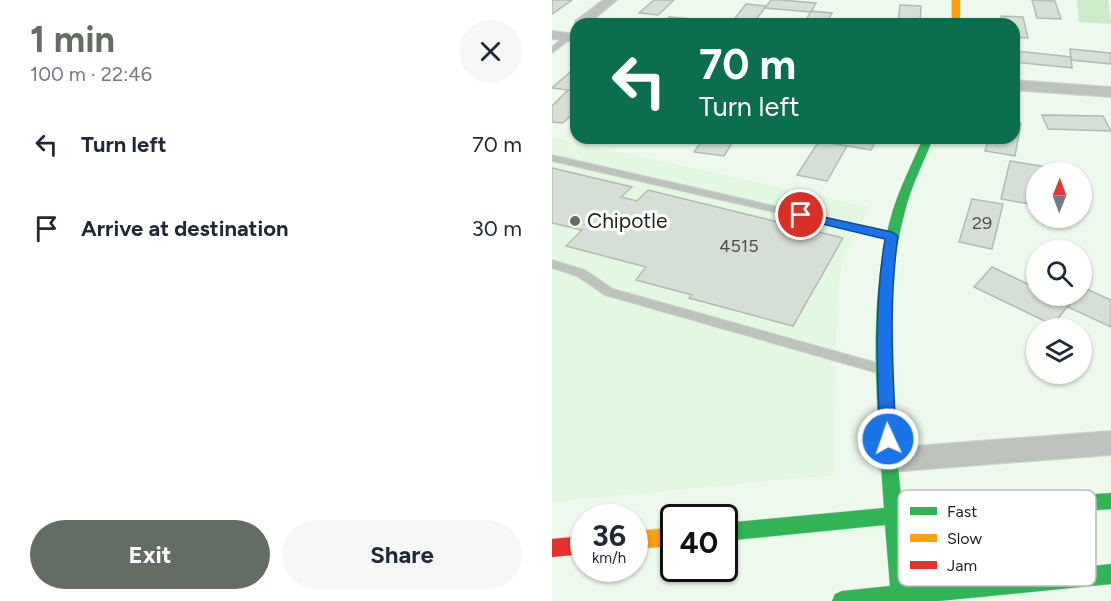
<!DOCTYPE html>
<html lang="en">
<head>
<meta charset="utf-8">
<style>
	:root { --surface:#fff; --page:#f6f6f7; --text:#1f2937; --muted:#747a83; --accent:#646d63 }
	body { margin:0; font-family:Figtree,sans-serif; background:var(--page); color:var(--text); height:100vh; display:flex; flex-direction:column; font-size:22px; white-space:nowrap }
	* { box-sizing:border-box; margin:0 }
	p { font-size:20px; color:var(--muted) }
	.icon { flex:none; width:33px; height:33px; fill:none; stroke:currentColor; stroke-width:2; stroke-linecap:round; stroke-linejoin:round }
	.map { position:relative; flex:1; overflow:hidden }
	.drawer { display:flex; flex-direction:column; background:var(--surface); width:552px }
	.drawer>* { flex:none }
	.banner { position:absolute; left:18px; top:18px; width:450px; height:126px; border-radius:18px; box-shadow:0 2px 4px #0004; background:#0b6e4f; color:#fff; overflow:hidden }
	.needle { width:39px; rotate:1deg }
	.fabs { position:absolute; left:474px; top:162px; display:grid; gap:12px }
	.fabs a { display:grid; place-items:center; width:66px; height:66px; border-radius:50%; background:var(--surface); box-shadow:0 2px 4px #0004; font-size:30px }
	.speed { position:absolute; left:18px; top:504px; display:flex; gap:12px; font-size:30px; font-weight:700; text-align:center }
	.speed>* { display:grid; place-content:center; width:78px; height:78px; border-radius:50%; background:var(--surface); box-shadow:0 2px 4px #0004; line-height:1 }
	.speed small { font-size:15px; font-weight:400 }
	.speed .limit { border:3px solid #111; border-radius:9px; background:#fff; color:#111 }
	.pin { position:absolute; display:grid; place-items:center; width:51px; height:51px; color:#fff; margin:-26px; border:3px solid #fff; border-radius:50%; box-shadow:0 2px 6px #0007 }
	.me { position:absolute; width:66px; margin:-33px; rotate:357deg; stroke-linejoin:round; filter:drop-shadow(0 0 4px #0008) }
	.turn { display:flex; align-items:center; gap:21px; height:126px; padding:0 30px; font-size:27px }
	.turn .icon { width:78px; height:78px; stroke-width:2.5 }
	.turn b { display:block; font-size:42px; line-height:51px }
	.round { display:grid; place-items:center; flex:none; width:63px; height:63px; border-radius:32px; background:var(--page) }
	.head { display:flex; align-items:center; justify-content:space-between; height:102px; padding:0 30px }
	h1 { font-size:36px; font-weight:700; line-height:45px; color:var(--accent) }
	.action { display:flex; gap:12px; margin-top:auto; padding:12px 30px }
	.action a { flex:1; height:69px; border-radius:36px; background:var(--accent); color:#fff; font-size:24px; font-weight:700; line-height:69px; text-align:center }
	.action a+a { background:var(--page); color:var(--text) }
	ul { padding:0; list-style:none }
	li { display:flex; align-items:center; gap:18px; height:84px; padding:0 30px }
	li div { flex:1 }
	li b { display:block; font-size:22px }
	li em { font-style:normal }
	main { display:flex; flex:1; min-height:0 }
	.map>svg:first-child { display:block }
	.built { fill:#e3f8e1 }
	.green { fill:#cdeac9 }
	.building { fill:#d6dfd5; stroke:#b2bbb1; stroke-width:1.5 }
	.lines { fill:none; stroke-linecap:round; stroke-linejoin:round }
	.lane-casing { stroke:#ccd6cb; stroke-width:2 }
	.street-casing { stroke:#ccd6cb; stroke-width:2 }
	.fast-casing { stroke:#ccd6cb; stroke-width:1 }
	.slow-casing { stroke:#ccd6cb; stroke-width:1 }
	.jam-casing { stroke:#ccd6cb; stroke-width:1 }
	.lane { fill:#bdc2bd; fill-rule:evenodd }
	.street { fill:#bdc2bd; fill-rule:evenodd }
	.fast { fill:#30b455; fill-rule:evenodd }
	.slow { fill:#ff9f0a; fill-rule:evenodd }
	.jam { fill:#e5322d; fill-rule:evenodd }
	.route { fill:#1a73e8; stroke:#114b97; stroke-width:1.5 }
	.poi-dot { fill:#646d63; stroke:#fff; stroke-width:2 }
	.labels { text-anchor:middle; stroke-width:6; stroke-linejoin:round; paint-order:stroke }
	.number-label { font-size:18px; fill:#4a5249 }
	.poi-label { font-size:21px; fill:#1a2219; stroke:#fff; text-anchor:start }
	.key { fill:#fff; stroke:#babdba; stroke-width:1.5 }
	.key-label { font-size:16px; fill:#1a2219 }
</style>
</head>
<body>
<main>
<section class="drawer">
<div class="head"><div><h1>1 min</h1><p>100 m · 22:46</p></div><a class="round"><svg class="icon" aria-label="close" viewBox="0 0 24 24"><path d="M6 6l12 12M18 6L6 18"/></svg></a></div>
<ul>
<li><svg class="icon" aria-label="left" viewBox="0 0 24 24"><path d="M17 20v-9H6M10 6l-5 5 5 5"/></svg><div><b>Turn left</b></div><em>70 m</em></li>
<li><svg class="icon" aria-label="arrive" viewBox="0 0 24 24"><path d="M6 21V4h12l-3 4 3 4H6"/></svg><div><b>Arrive at destination</b></div><em>30 m</em></li>
</ul>
<div class="action"><a>Exit</a><a>Share</a></div>
</section>
<div class="map">
<svg width="559" height="601" viewBox="0 0 559 601">
	<rect width="100%" height="100%" fill="#edf9ec"/>
	<path class="built" d="M0,137L317,207L290,261L285,299L282,475L0,502Z"/>
	<path class="green" d="M525,0H556L559,24L527,22Z"/>
	<path class="building" d="M0,0H20L0,14Z
		M102,0H122L106,15L87,13Z
		M219,0H229L264,3L259,12L213,8Z
		M480,0L503,1L509,19L485,18Z
		M194,4L214,6L201,24L179,23Z
		M348,5L369,6L368,24H346Z
		M259,11L280,13L274,24H252Z
		M449,16L471,17L476,38L462,37V24H450Z
		M117,17L164,21L162,24H110Z
		M518,49L559,53V64L519,60Z
		M463,51L519,57L520,68L462,62Z
		M24,67L23,91L0,88Z
		M16,90L24,91V111L11,123L0,122V106Z
		M490,115L551,116L559,131L496,129Z
		M462,122L469,123L463,156L433,151L437,138H462Z
		M152,138H183L172,156L142,152Z
		M294,138H325L319,150L289,145Z
		M267,141L295,146L275,181L245,175Z
		M458,161L490,166L489,172H484V205L449,199Z
		M0,168L80,187L69,197L85,201L96,190L291,238L241,326L137,298L140,295L84,280L94,267L14,246L30,230L0,223Z
		M420,199L451,204L440,249L407,242Z
		M440,267L484,288V296H502L518,303L501,325L422,287Z
		M530,287L559,300V327L516,307L524,296H530Z"/>
	<g class="lines">
		<defs>
			<path id="lane" d="M14,35L21,37L0,53V47Z
				M0,155L340,233L345,236L340,239L0,161Z
				M0,260L33,270L61,289L329,364L334,365L336,369L334,373L329,374L53,295L25,276L0,268Z"/>
			<path id="street" d="M51,0H65L36,24H24L23,27V21Z
				M0,31L24,34V42L0,39Z
				M462,80L559,87V97L462,90Z
				M559,431V455L337,472L327,469L323,460L327,451L337,448Z"/>
			<path id="fast" d="M371,138H381C372,162 359,186 353,211C327,306 341,410 350,507L559,493V509L351,524L357,585L559,564V584L387,601H280L283,594L290,591L338,586L333,525L172,541V523L332,508C326,415 313,300 341,210C349,185 361,162 371,138Z"/>
			<path id="slow" d="M400,0H408V24H400Z
				M122,528V546L82,549V531Z"/>
			<path id="jam" d="M32,536V554L0,557V539Z"/>
		</defs>
		<use href="#lane" class="lane-casing"/>
		<use href="#street" class="street-casing"/>
		<use href="#fast" class="fast-casing"/>
		<use href="#slow" class="slow-casing"/>
		<use href="#jam" class="jam-casing"/>
		<use href="#lane" class="lane"/>
		<use href="#street" class="street"/>
		<use href="#fast" class="fast"/>
		<use href="#slow" class="slow"/>
		<use href="#jam" class="jam"/>
	</g>
	<path class="route" d="M249,212L340,232L346,236C336,304 341,371 344,439L342,444H330L328,439C325,371 322,305 333,239L245,218V213Z"/>
	<circle class="poi-dot" cx="23" cy="221" r="6"/>
	<g class="labels">
		<g class="number-label">
			<text x="430" y="229">29</text>
			<text x="187" y="252">4515</text>
		</g>
		<g class="poi-label">
			<text x="35" y="228">Chipotle</text>
		</g>
	</g>
	<rect x="346" y="490" width="198" height="96" rx="9" class="key"/>
	<rect x="358" y="507" width="27" height="8" fill="#30b455"/>
	<rect x="358" y="534" width="27" height="8" fill="#ff9f0a"/>
	<rect x="358" y="561" width="27" height="8" fill="#e5322d"/>
	<g class="key-label">
		<text x="395" y="517">Fast</text>
		<text x="395" y="544">Slow</text>
		<text x="395" y="571">Jam</text>
	</g>
</svg>
<div class="fabs">
<a><svg class="needle" viewBox="-14 -14 28 28"><path d="M0-13l5 13h-10z" fill="#e53935"/><path d="M0 13l5-13h-10z" fill="#747a83"/></svg></a>
<a><svg class="icon" aria-label="search" viewBox="0 0 24 24"><circle cx="10" cy="10" r="6"/><path d="M15 15l6 6"/></svg></a>
<a><svg class="icon" aria-label="layers" viewBox="0 0 24 24"><path d="M12 4l9 5-9 5-9-5zM3 14l9 5 9-5"/></svg></a>
</div>
<div class="speed"><div>36<small>km/h</small></div><div class="limit">40</div></div>
<div class="pin" style="left:249px;top:215px;background:#d93025"><svg class="icon" aria-label="arrive" viewBox="0 0 24 24"><path d="M6 21V4h12l-3 4 3 4H6"/></svg></div>
<svg class="me" style="left:336px;top:439px" viewBox="-20 -20 40 40"><circle r="17" fill="#1a73e8" stroke="#fff" stroke-width="3"/><path d="M0-11L8 9 0 5-8 9z" fill="#fff"/></svg>
<div class="banner">
<div class="turn"><svg class="icon" aria-label="left" viewBox="0 0 24 24"><path d="M17 20v-9H6M10 6l-5 5 5 5"/></svg><div><b>70 m</b>Turn left</div></div>
</div>
</div>
</main>
</body>
</html>
